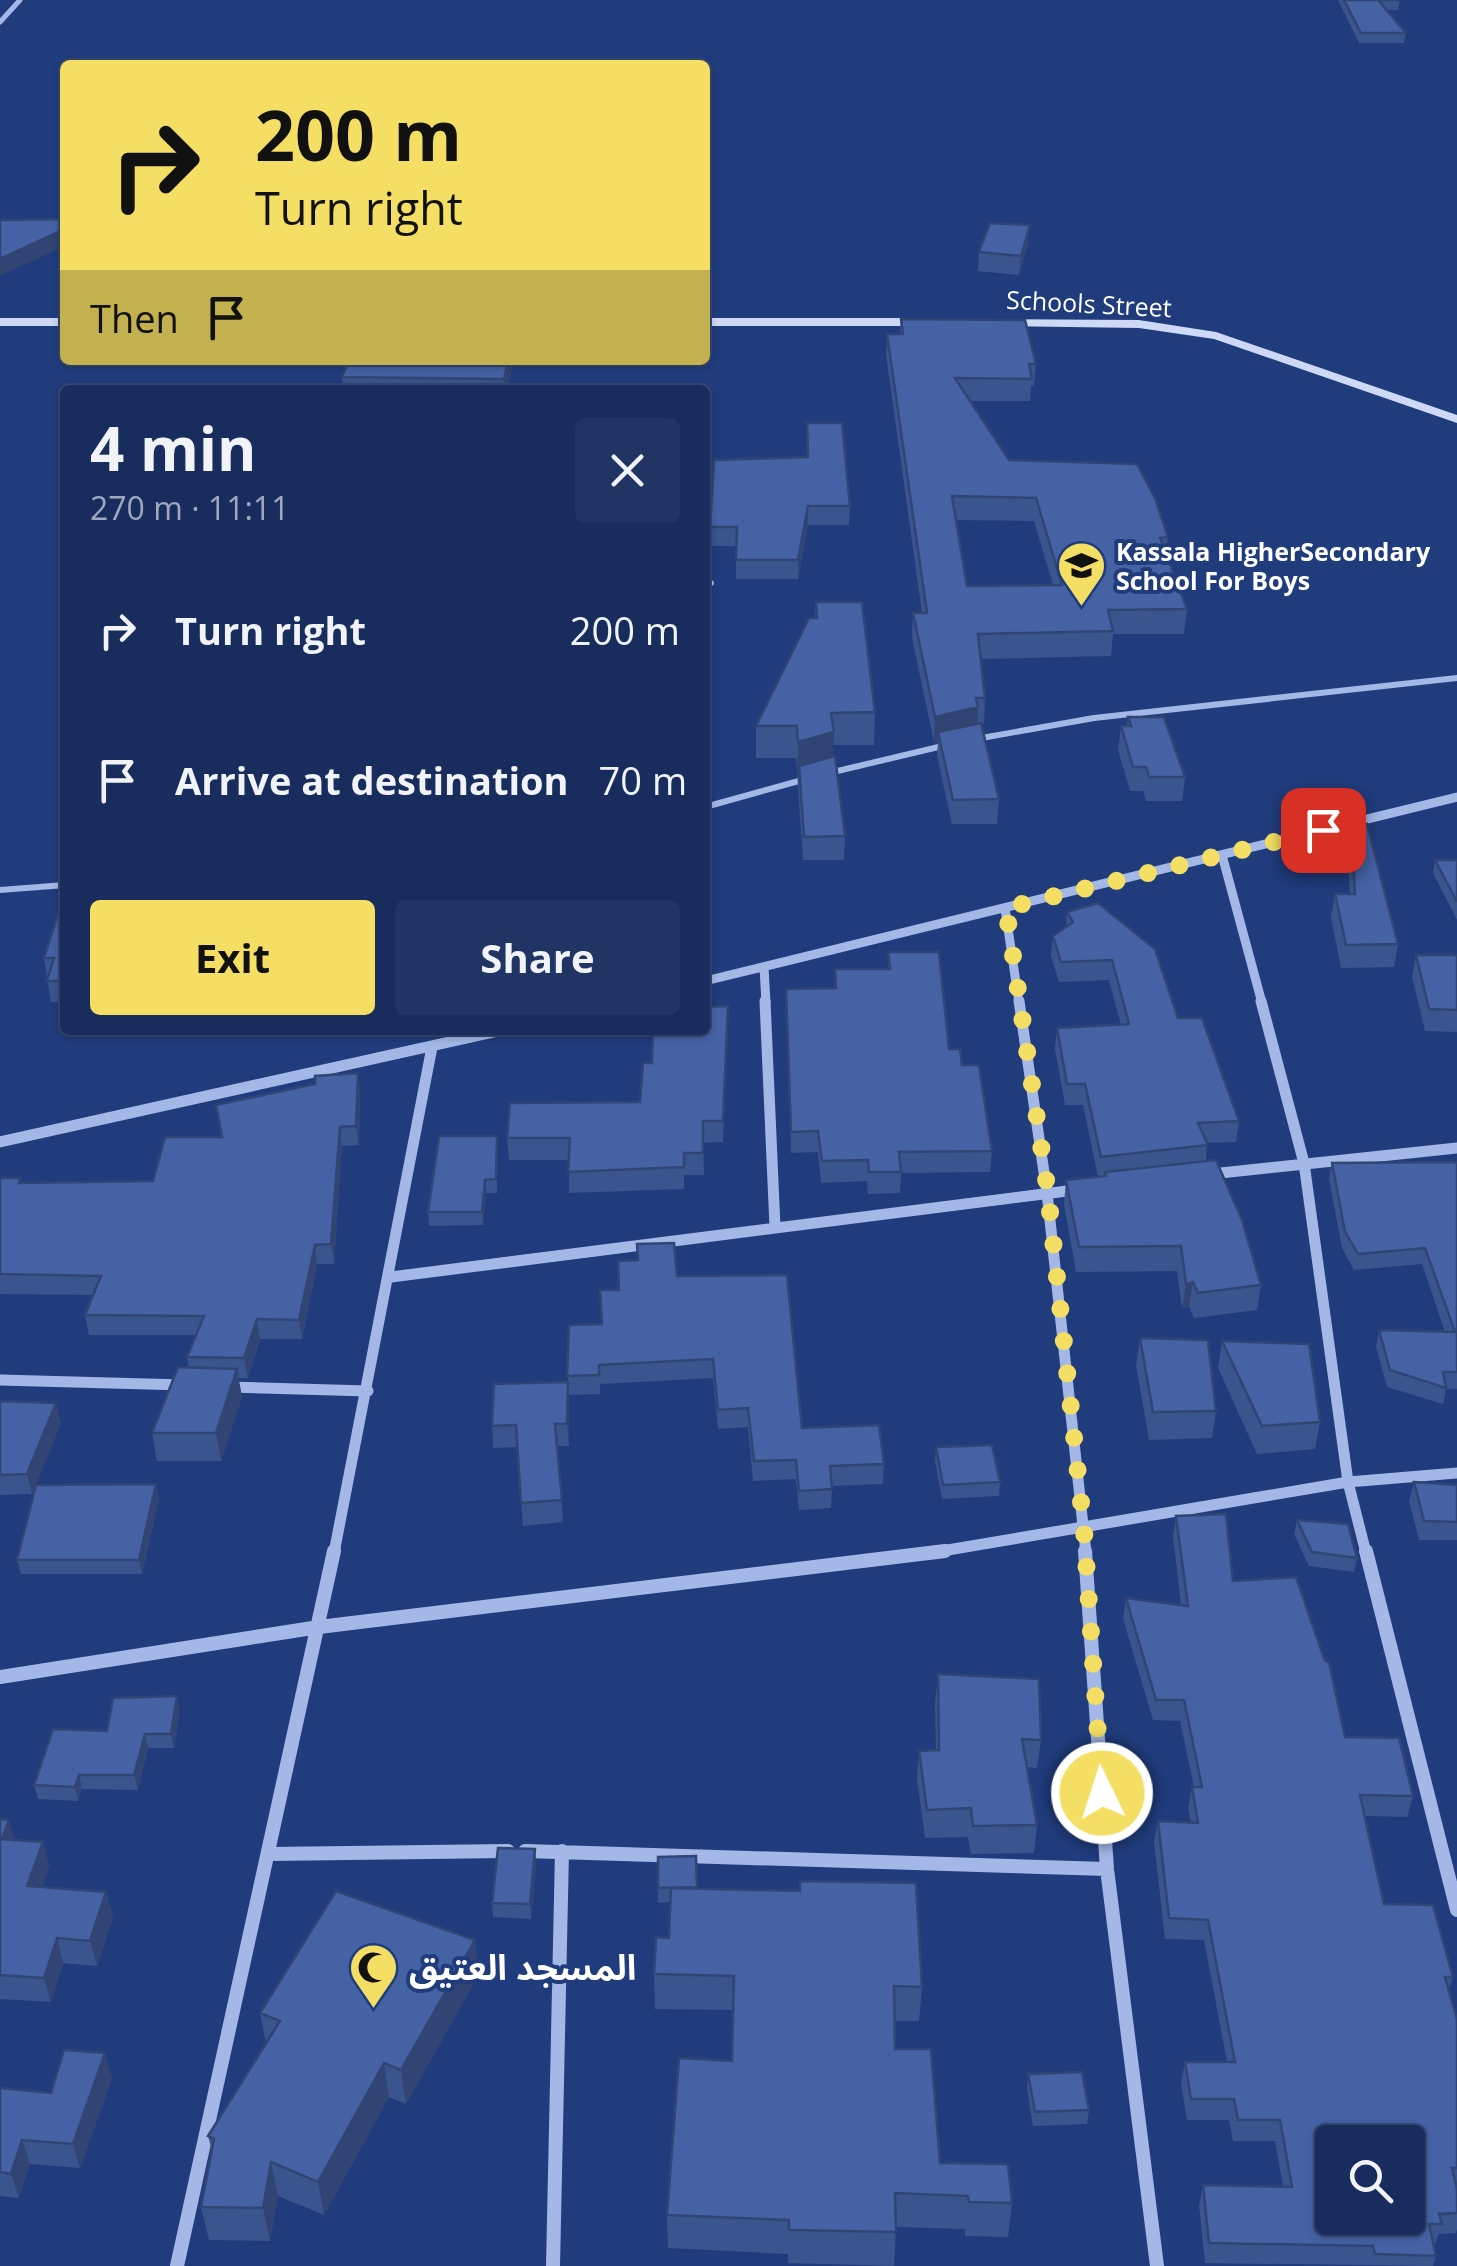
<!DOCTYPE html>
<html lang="en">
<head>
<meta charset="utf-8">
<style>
	:root { --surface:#182d5e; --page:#213564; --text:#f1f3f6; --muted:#9fa8bc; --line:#364973; --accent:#f4de63 }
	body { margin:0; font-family:"Open Sans","Noto Sans Arabic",sans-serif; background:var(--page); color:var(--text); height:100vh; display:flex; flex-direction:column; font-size:38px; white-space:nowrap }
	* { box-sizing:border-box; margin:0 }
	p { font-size:32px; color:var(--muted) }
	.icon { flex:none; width:55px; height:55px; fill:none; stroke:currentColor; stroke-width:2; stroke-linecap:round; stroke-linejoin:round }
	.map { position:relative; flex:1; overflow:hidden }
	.drawer { position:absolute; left:60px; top:385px; width:650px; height:650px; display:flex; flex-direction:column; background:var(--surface); border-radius:10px; box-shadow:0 2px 8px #0004,0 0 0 2px var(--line) }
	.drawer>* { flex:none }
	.top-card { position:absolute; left:60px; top:60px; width:650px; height:305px; border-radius:10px; box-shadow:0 2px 8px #0004,0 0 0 2px var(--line); background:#f4de63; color:#111; overflow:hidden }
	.fabs { position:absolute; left:1315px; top:2125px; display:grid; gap:20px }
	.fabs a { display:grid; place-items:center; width:110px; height:110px; border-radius:10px; background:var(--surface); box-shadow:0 2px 8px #0004,0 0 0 2px var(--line); font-size:50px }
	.pin { position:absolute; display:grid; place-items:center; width:85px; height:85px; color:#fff; margin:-42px; border-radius:20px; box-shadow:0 5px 15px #0006 }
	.me { position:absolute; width:110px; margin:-55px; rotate:356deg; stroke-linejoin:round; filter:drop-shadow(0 0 8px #0008) }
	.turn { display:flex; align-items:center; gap:35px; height:210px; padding:0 30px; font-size:45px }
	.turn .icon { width:130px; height:130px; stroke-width:2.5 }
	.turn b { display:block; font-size:70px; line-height:85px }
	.then { display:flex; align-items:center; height:95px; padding:0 30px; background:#0003; gap:20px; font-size:38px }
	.round { display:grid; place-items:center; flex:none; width:105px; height:105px; border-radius:10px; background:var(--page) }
	.headline { display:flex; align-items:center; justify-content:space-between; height:170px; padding:0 30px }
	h1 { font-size:60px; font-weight:700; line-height:75px }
	.button { display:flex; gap:20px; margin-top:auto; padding:20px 30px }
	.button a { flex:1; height:115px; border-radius:10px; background:var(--accent); color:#111; font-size:40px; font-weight:700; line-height:115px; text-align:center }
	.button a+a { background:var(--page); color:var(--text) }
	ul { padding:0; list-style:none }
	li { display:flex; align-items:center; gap:30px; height:150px; padding:0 30px }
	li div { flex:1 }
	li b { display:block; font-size:38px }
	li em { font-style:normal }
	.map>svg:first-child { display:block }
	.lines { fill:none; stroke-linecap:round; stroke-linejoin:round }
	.lane { stroke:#a3b8e7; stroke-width:6 }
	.street-far3 { stroke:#a3b8e7; stroke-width:5 }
	.street-far2 { stroke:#a3b8e7; stroke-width:9 }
	.street-far1 { stroke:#a3b8e7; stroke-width:11 }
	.street { stroke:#a3b8e7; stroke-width:14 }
	.secondary { fill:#cdd9f5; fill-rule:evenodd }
	.wall { fill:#3a548d; fill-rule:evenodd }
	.shaded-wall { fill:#304573 }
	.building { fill:#4462a4; stroke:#304573; stroke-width:2.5; fill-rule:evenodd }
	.route { stroke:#f4de63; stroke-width:18; stroke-dasharray:0 32.4 }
	.labels { text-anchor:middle; stroke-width:8; stroke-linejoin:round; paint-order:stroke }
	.far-street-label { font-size:25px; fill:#fff; stroke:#203c7d }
	.far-poi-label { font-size:25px; font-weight:bold; fill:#fff; stroke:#203c7d; text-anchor:start }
	.near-poi-label { font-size:35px; font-weight:bold; fill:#fff; stroke:#203c7d; text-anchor:start }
</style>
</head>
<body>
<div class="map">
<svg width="1457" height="2266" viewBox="0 0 1457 2266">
	<rect width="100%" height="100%" fill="#203c7d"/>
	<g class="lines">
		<path class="lane" d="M705,584L711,583
			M976,739L1094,718L1457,678
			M829,773L947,745
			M705,807L806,779
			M0,890L65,885"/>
		<path class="street-far3" d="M0,22L20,0"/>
		<path class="street-far2" d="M1222,855L1262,1003
			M1005,908L1019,1003
			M764,967L766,1003
			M705,981L1457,797"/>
		<path class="street-far1" d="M765,1001L775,1227
			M1019,1001L1047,1193L1086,1553
			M0,1142L503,1030
			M1211,1174L1457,1148
			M391,1277L1075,1190
			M0,1380L184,1385
			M231,1387L368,1391
			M334,1553L432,1047
			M930,1553L1348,1482L1304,1163L1261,1001
			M1366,1553L1348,1482L1457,1473"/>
		<path class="street" d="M1085,1551L1107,1869L1157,2266
			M1366,1551L1457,1910
			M0,1677L319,1627L945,1551
			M525,1851L1107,1869
			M269,1854L508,1851
			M177,2266L334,1551
			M553,2266L562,1851"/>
		<path class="secondary" d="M0,318H65V326H0Z
			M705,318H928L934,322L928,326H705Z
			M998,319L1139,320L1216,332L1457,415V423L1214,339L1139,328L1002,326L996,322Z"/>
	</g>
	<path class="wall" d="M1338,0H1400L1398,10H1386L1406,33L1404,43H1359Z
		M1028,244L1019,275L978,271L979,252Z
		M901,319L1036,364L1034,386H1031L1030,401H969L1009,460L1168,537L1166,555L1187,609L1184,634H1113L1111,656L981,659L985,698L984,724H982L999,799L997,824H952L937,756L938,742H934L912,638L913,613H922L886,355L887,334H900ZM956,520L1034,521L1053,585L967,586Z
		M349,360H514L507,390H343L342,377Z
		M807,423L850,506L849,525H808L798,579H736V546H710V527L807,457Z
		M816,602L875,712L874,745H833V757L845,836L844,860H803L796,758H756V726L815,618Z
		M1128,717L1185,777L1182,801H1146L1143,791H1130L1118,750L1121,726H1127Z
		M1351,827L1398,944L1394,967L1341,968L1331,917L1335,894H1350L1347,849Z
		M1435,860H1457V920L1433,873Z
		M1067,912L1178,1018L1239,1121L1236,1142L1207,1143L1206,1161L1261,1285L1257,1310L1194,1318L1189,1307L1182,1309L1177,1271L1076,1272L1064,1204L1066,1180L1098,1177L1083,1105H1065L1055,1049L1057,1028L1121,1025L1109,980L1059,982L1051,956L1053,936L1066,927Z
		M65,914V1002H51L44,958Z
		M888,952L949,1049L962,1065L992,1151L990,1172L901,1173L900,1193L868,1194L867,1181L821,1183L818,1152L791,1153L786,989L834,988L835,969H888Z
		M1416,955H1457V1032L1425,1031L1412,977Z
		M728,1027L723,1142L703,1143L704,1175H684V1189L569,1193V1160H509L507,1138L640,1102L652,1063Z
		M358,1073L360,1092L359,1145L342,1146L334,1264H317L302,1339H260L248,1378H238L242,1397L221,1461H157L152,1433L189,1368L187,1357L196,1335H89L85,1315L93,1295L0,1294V1178L22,1183L153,1181L222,1137L315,1084Z
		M497,1136V1193H486L483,1225L429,1226L428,1212Z
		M1457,1162V1389H1446L1443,1404L1387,1387L1376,1347L1379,1330L1445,1332L1422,1264L1354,1270L1342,1248L1329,1179L1332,1163Z
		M677,1276L802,1428L884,1464L883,1484L832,1486L831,1508L799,1510L796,1479L753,1481L748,1427L718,1429L713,1378L600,1384V1394L569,1395V1446H557L563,1522L523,1526L517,1447L493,1448L492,1426L568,1382L569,1325L602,1324L619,1290Z
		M1140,1338L1216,1411L1212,1438L1149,1440L1136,1365Z
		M1222,1341L1320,1422L1315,1449L1257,1454L1218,1368Z
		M0,1401L61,1423L32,1494L0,1495Z
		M936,1447L1000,1482L999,1496L942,1499L935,1461Z
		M1414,1482L1457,1485V1540H1419L1409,1501Z
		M156,1484L159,1498L142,1574H21L17,1560Z
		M1176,1516L1233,1581L1345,1737L1413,1796L1407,1817L1365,1816L1384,1904L1453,1977L1449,1990L1457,2019V2229L1456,2233L1439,2234L1435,2244H1433L1436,2256L1433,2266L1205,2263L1199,2205L1203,2185L1283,2187L1275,2141H1233L1229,2120H1187L1181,2083L1185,2062H1227L1204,1940L1165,1939L1154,1841L1158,1821L1191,1823L1188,1808L1192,1787H1194L1180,1721L1153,1720L1123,1619L1126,1598L1181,1605L1173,1537Z
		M1297,1520L1357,1558L1354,1572L1309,1566L1294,1534Z
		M938,1674L1041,1740L1037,1768L1027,1767L1037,1825L1034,1853L971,1854L968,1837L925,1838L917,1779L919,1751L936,1750L935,1702Z
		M180,1710L174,1748H148L138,1790L82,1789L78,1801L38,1799L34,1785L107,1731Z
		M0,1819L9,1820L14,1840L43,1842L49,1867L42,1887L106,1892L113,1917L97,1966L63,1963L51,2002L0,1999Z
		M658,1857L697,1889L922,1987L919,2021H895V2049L940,2163L1012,2203L1008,2237L965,2236V2229L896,2227L894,2266L788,2263V2254L668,2248L667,2215L732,2061L734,2010L655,2009L654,1974L669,1938L670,1902L658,1903Z
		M536,1863L531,1919L493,1917L492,1903Z
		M475,1940L479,1974L406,2104L389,2097L324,2215L278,2196L270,2241L209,2240L201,2207L212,2151L208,2136L266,2043L260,2013Z
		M1028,2074L1089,2110L1087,2124L1033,2126L1027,2088Z
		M112,2078L80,2168L30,2164L19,2198L0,2196V2088L51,2093Z"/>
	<path class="shaded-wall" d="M1030,225L1028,244L1019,275L1021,256Z
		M65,229V246L0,276V259Z
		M508,360H514L507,390H504V379Z
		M808,506V525L798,579V560Z
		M978,707L977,733L938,732V742H934L935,717Z
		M834,732L833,765L797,775L798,742Z
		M358,1073L360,1092L359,1145L356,1126Z
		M340,1127L342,1146L334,1264L331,1244Z
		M485,1180L486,1193L483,1225L482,1212Z
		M315,1245L317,1264L302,1339L299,1320Z
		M1193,1282L1189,1307L1182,1309L1186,1284Z
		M257,1319L260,1339L248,1378L244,1358Z
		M237,1369L242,1397L221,1461L216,1433Z
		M568,1382L569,1404V1446L567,1424Z
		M56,1403L61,1423L32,1494L27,1474Z
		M156,1484L159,1498L142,1574L139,1560Z
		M177,1696L180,1710L174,1748L171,1734Z
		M145,1734L148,1748L138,1790L134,1775Z
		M79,1775L82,1789L78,1801L75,1787Z
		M9,1820L16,1844L2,1839Z
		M43,1842L49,1867L34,1911L27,1886Z
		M535,1849L536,1863L531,1919L530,1904Z
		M106,1892L113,1917L97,1966L90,1941Z
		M57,1938L63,1963L51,2002L44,1978Z
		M475,1940L479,1974L406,2104L401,2070Z
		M105,2053L112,2078L80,2168L73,2144Z
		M384,2063L389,2097L324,2215L318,2182Z
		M22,2140L30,2164L19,2198L11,2174Z
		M271,2162L278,2196L270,2241L263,2208Z"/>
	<path class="building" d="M1344,0H1400H1378L1406,33H1361Z
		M65,219V229L0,259V220Z
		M990,223L1030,225L1021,256L979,252Z
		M901,319L1025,320L1036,364H1029L1032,379L955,378L1009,460L1137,464L1155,498L1168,537L1160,538L1187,609L1108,610L1113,631L978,634L985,698H976L978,707L935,717L913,613H927L887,334H903ZM952,496L1036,498L1062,585L967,586Z
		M349,360H508L504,379L342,377Z
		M807,423H842L850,506H808L798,560H736L737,527H710L714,460L808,457Z
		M816,602H862L875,712L831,713L834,732L798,742L797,726H756L809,618H817Z
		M1128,717H1164L1185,777H1149L1146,767H1133L1121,726H1131Z
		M981,723L999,799L953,800L938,732Z
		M835,756L845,836L804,837L799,766Z
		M1367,824L1398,944L1346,945L1335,894H1355L1351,827Z
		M1435,860H1457V902Z
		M1098,903L1155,949L1178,1018H1202L1239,1121L1198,1123L1208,1145L1101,1157L1085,1084H1067L1057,1028L1129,1024L1112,960L1061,962L1053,936L1073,922L1067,912Z
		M58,914H65V981H47L54,958H44Z
		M888,952H939L949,1049H960L962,1065H979L992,1151L899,1152L901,1172H869L868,1160L822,1161L818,1131L791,1132L786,989L836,988L835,969H890Z
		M1416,955H1457V1010L1429,1009Z
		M728,1006L723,1121H703V1153H684V1167L568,1172L570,1138H507L510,1103L640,1102L643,1063H652L653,1030H705V1007Z
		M358,1073L356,1126L340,1127L331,1244L315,1245L299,1320L257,1319L244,1358L187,1357L204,1316L85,1315L101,1276L0,1274V1178H21L19,1183L153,1181L165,1137H222L216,1105L315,1084V1076Z
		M439,1136H497L496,1179L485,1180L482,1212H428Z
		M1216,1160L1242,1220L1261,1285L1198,1293L1193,1282L1186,1284L1181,1246L1079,1247L1066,1180L1106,1176L1105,1172Z
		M1457,1162V1372H1443L1446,1388L1390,1370L1379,1330L1455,1332L1425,1248L1358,1254L1345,1232L1332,1163Z
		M674,1243L677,1276L787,1275L802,1428L879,1425L884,1464L830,1466L832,1489L799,1491L796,1460L754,1461L748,1408L718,1410L713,1359L599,1365V1375L567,1376L569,1325L602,1324L600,1290H619L618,1261L638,1260L637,1244Z
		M1140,1338L1208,1340L1216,1411L1153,1412Z
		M1222,1341L1309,1344L1320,1422L1262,1426Z
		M178,1367L237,1369L216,1433H152Z
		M568,1382L567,1424H555L562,1500L521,1503L516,1425L492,1426L494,1384Z
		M0,1401L56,1403L27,1474L0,1475Z
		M992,1445L1000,1482L943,1485L936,1447Z
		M1414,1482L1457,1485V1522L1424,1521Z
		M156,1484L139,1560H17L36,1485Z
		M1226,1514L1233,1581L1296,1577L1325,1661L1329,1662L1345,1737L1399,1738L1413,1796L1360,1795L1384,1904L1433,1905L1453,1977H1445L1457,2019V2168H1452L1457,2189V2213L1439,2214L1442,2224H1429L1436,2256L1375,2254L1373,2246L1209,2243L1203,2185L1292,2187L1280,2120H1238L1234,2099H1191L1185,2062H1235L1208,1920L1169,1918L1158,1821L1198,1823L1192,1787H1202L1184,1700H1156L1126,1598L1188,1606L1176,1516ZM1332,2142H1408V2218H1332Z
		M1297,1520L1348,1524L1357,1558L1312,1552Z
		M938,1674L1039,1679L1041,1740L1022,1739L1037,1825L973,1826L971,1808L927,1810L919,1751L939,1750Z
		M177,1696L171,1734H145L134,1775H79L75,1787L34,1785L53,1729L107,1731L113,1698Z
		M0,1819L9,1820L2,1839L43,1842L27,1886L106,1892L90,1941L57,1938L44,1978L0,1975Z
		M498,1848L535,1849L530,1904L492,1903Z
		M696,1856L697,1887L658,1888V1857Z
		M800,1881L916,1883L922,1987L894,1986L895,2049H931L940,2163L1008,2164L1012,2203L969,2202L968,2196L895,2193L896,2232L789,2230V2220L667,2215L679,2058L732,2061L734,1976L654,1974L656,1937L669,1938L671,1888L800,1891Z
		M336,1891L475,1940L401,2070L384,2063L318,2182L271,2162L263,2208L201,2207L214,2139L208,2136L280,2021L260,2013Z
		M64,2050L105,2053L73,2144L22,2140L11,2174L0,2172V2088L51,2093Z
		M1082,2072L1089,2110L1035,2112L1028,2074Z"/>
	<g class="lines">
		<path class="route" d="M1102,1793L1084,1530L1048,1193L1006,908L1323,830"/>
	</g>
	<defs>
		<symbol id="school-pin" viewBox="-11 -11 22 30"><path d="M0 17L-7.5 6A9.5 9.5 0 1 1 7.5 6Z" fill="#f4de63" stroke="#203c7d"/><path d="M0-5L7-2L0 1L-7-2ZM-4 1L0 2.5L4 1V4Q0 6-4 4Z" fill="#111"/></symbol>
		<symbol id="mosque-pin" viewBox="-11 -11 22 30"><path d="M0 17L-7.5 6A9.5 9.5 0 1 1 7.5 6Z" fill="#f4de63" stroke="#203c7d"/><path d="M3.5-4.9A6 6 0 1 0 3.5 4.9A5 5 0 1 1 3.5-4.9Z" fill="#111"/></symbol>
	</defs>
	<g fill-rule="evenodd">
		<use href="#school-pin" x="1054" y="538" width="55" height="75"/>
		<use href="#mosque-pin" x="346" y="1940" width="55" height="75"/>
	</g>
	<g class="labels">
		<g class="far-street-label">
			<text transform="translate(1089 304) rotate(3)" y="9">Schools Street</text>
		</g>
		<g class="far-poi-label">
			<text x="1116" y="561">Kassala HigherSecondary<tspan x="1116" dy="29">School For Boys</tspan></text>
		</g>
		<g class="near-poi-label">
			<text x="409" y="1980">المسجد العتيق</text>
		</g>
	</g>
</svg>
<div class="fabs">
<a><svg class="icon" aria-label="search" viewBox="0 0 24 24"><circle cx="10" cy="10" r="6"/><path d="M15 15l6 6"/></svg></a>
</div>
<div class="pin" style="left:1323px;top:830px;background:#d93025"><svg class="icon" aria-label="arrive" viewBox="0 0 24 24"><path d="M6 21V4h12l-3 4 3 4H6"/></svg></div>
<svg class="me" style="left:1102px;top:1793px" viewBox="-20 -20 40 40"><circle r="17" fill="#f4de63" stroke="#fff" stroke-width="3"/><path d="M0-11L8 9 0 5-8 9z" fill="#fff"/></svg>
<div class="top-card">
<div class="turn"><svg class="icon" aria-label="right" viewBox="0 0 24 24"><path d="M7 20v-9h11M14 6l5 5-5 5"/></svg><div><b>200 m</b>Turn right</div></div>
<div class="then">Then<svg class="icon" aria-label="arrive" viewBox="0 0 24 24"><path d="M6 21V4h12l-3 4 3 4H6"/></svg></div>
</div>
<section class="drawer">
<div class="headline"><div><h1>4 min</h1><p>270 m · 11:11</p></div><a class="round"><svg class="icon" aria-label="close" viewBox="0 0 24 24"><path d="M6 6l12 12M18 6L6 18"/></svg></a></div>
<ul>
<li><svg class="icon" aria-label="right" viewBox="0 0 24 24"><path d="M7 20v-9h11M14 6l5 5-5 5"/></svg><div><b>Turn right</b></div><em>200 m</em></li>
<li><svg class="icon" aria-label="arrive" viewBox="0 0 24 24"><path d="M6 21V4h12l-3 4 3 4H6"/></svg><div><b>Arrive at destination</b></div><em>70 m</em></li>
</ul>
<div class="button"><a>Exit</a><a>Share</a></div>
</section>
</div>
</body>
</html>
